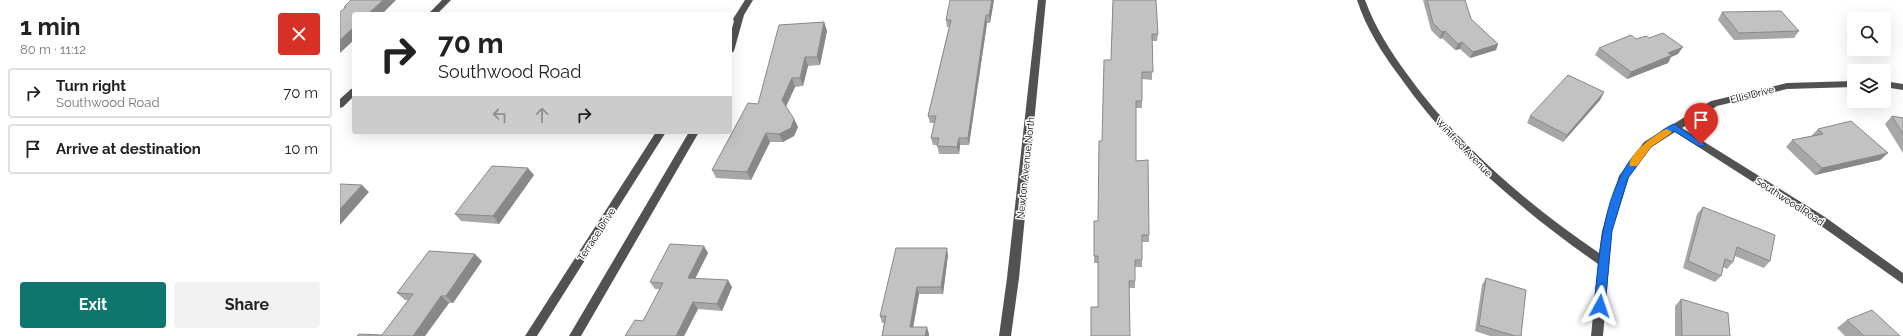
<!DOCTYPE html>
<html lang="en">
<head>
<meta charset="utf-8">
<style>
	:root { --surface:#fff; --page:#f2f2f2; --text:#222; --muted:#767676; --line:#e0e0e0; --accent:#0f766e }
	body { margin:0; font-family:Raleway,sans-serif; background:var(--page); color:var(--text); height:100vh; display:flex; flex-direction:column; font-size:15px; white-space:nowrap }
	* { box-sizing:border-box; margin:0 }
	p { font-size:13px; color:var(--muted) }
	.icon { flex:none; width:22px; height:22px; fill:none; stroke:currentColor; stroke-width:2; stroke-linecap:round; stroke-linejoin:round }
	.map { position:relative; flex:1; overflow:hidden }
	.side { display:flex; flex-direction:column; background:var(--surface); width:340px }
	.side>* { flex:none }
	.top-card { position:absolute; left:12px; top:12px; width:380px; height:122px; border-radius:4px; box-shadow:0 4px 16px #0002; background:#fff; color:var(--text); overflow:hidden }
	.controls { position:absolute; left:1507px; top:12px; display:grid; gap:8px }
	.controls a { display:grid; place-items:center; width:44px; height:44px; border-radius:4px; background:var(--surface); box-shadow:0 4px 16px #0002; font-size:20px }
	.pin { position:absolute; display:grid; place-items:center; width:34px; height:34px; color:#fff; margin:-41px -17px; border-radius:50% 50% 50% 0; rotate:-45deg; box-shadow:0 0 4px #0007 }
	.pin .icon { rotate:45deg }
	.me { position:absolute; width:44px; margin:-22px; rotate:5deg; stroke-linejoin:round; filter:drop-shadow(0 0 3px #0008) }
	.turn { display:flex; align-items:center; gap:14px; height:84px; padding:0 20px; font-size:18px }
	.turn .icon { width:52px; height:52px; stroke-width:2.5 }
	.turn b { display:block; font-size:28px; line-height:34px }
	.lanes { display:flex; align-items:center; height:38px; padding:0 20px; background:#0003; justify-content:center; gap:20px; direction:ltr }
	.lanes .off { opacity:.35 }
	.round { display:grid; place-items:center; flex:none; width:42px; height:42px; border-radius:4px; background:var(--page) }
	.summary { display:flex; align-items:center; justify-content:space-between; height:68px; padding:0 20px }
	h1 { font-size:24px; font-weight:700; line-height:30px }
	.action { display:flex; gap:8px; margin-top:auto; padding:8px 20px }
	.action a { flex:1; height:46px; border-radius:4px; background:var(--accent); color:#fff; font-size:16px; font-weight:700; line-height:46px; text-align:center }
	.action a+a { background:var(--page); color:var(--text) }
	ul { padding:0; list-style:none }
	li { display:flex; align-items:center; gap:12px; height:50px; margin:0 8px 6px; padding:0 12px; border:2px solid var(--line); border-radius:4px }
	li div { flex:1 }
	li b { display:block; font-size:15px }
	li em { font-style:normal }
	main { display:flex; flex:1; min-height:0 }
	.map>svg:first-child { display:block }
	.lines { fill:none; stroke-linecap:round; stroke-linejoin:round }
	.minor { fill:#525252; fill-rule:evenodd }
	.wall { fill:#a7a7a7 }
	.shaded-wall { fill:#888 }
	.building { fill:#c2c2c2; stroke:#888 }
	.route { fill:#1a73e8; stroke:#114b97 }
	.slow { fill:#f59e0b }
	.labels { text-anchor:middle; stroke-width:3; stroke-linejoin:round; paint-order:stroke }
	.street-label { font-size:10px; fill:#000; stroke:#fff }
</style>
</head>
<body>
<main>
<section class="side">
<div class="summary"><div><h1>1 min</h1><p>80 m · 11:12</p></div><a class="round" style="background:#d93025;color:#fff"><svg class="icon" aria-label="close" viewBox="0 0 24 24"><path d="M6 6l12 12M18 6L6 18"/></svg></a></div>
<ul>
<li><svg class="icon" aria-label="right" viewBox="0 0 24 24"><path d="M7 20v-9h11M14 6l5 5-5 5"/></svg><div><b>Turn right</b><p>Southwood Road</p></div><em>70 m</em></li>
<li><svg class="icon" aria-label="arrive" viewBox="0 0 24 24"><path d="M6 21V4h12l-3 4 3 4H6"/></svg><div><b>Arrive at destination</b></div><em>10 m</em></li>
</ul>
<div class="action"><a>Exit</a><a>Share</a></div>
</section>
<div class="map">
<svg width="1563" height="336" viewBox="0 0 1563 336">
	<rect width="100%" height="100%" fill="#fff"/>
	<g class="lines">
		<path class="minor" d="M102,0H111L97,14H88Z
			M405,0H413L404,15L394,51L390,54V36L394,21L393,19Z
			M698,0H706L679,278L671,336H659L667,278Z
			M1017,0H1025C1035,27 1050,51 1067,74C1119,146 1186,203 1259,253L1262,231L1279,176L1304,142L1371,101L1447,83L1514,81V87L1447,89L1377,106L1342,128L1485,217L1563,273V284L1477,223L1335,132L1310,148L1289,177L1272,231L1263,336H1251L1258,264C1183,211 1113,153 1060,77C1042,53 1026,28 1017,0Z
			M1544,81L1563,84V90L1544,87Z
			M14,88V96L3,107L0,108V99L11,89Z
			M316,132H326L197,336H185Z
			M349,132H359L241,336H229Z"/>
	</g>
	<path class="wall" d="M654,0L650,23H647L629,145H620L619,154H599L597,145H593L591,138L595,123H590L588,116L609,27H607L606,20Z
		M773,0L818,34L817,41H812V80L802,79V108H796V161L809,235V242H802V267H795V288H789L758,307V263H754V256L758,221L762,141L771,60Z
		M1083,0H1125L1131,19L1158,44L1156,50L1130,58L1120,49L1115,50L1102,38L1100,39L1091,30Z
		M1382,12L1459,31L1454,38L1394,40L1378,20Z
		M484,22L487,31L480,65L468,66L463,86L455,87L446,107L454,119L458,127L454,136L443,142H430L411,180L376,178L372,170Z
		M1296,39L1338,54L1331,57L1328,63L1287,79L1255,55L1259,48Z
		M1264,92L1260,100L1223,142L1187,123L1190,116Z
		M1552,116L1563,118V153L1545,124Z
		M1478,129L1548,153L1540,160L1475,175L1446,147L1452,140L1471,136Z
		M194,175L159,224L121,221L115,214Z
		M1363,207L1430,261L1424,268L1395,256L1393,262L1387,269L1383,267L1381,276L1375,282L1343,268L1357,214Z
		M368,253L355,278L392,287L382,311L358,309L344,336H285L303,321L320,289H315L310,282Z
		M608,255L603,294H579L573,327L589,334V336H542L544,323H542L540,316Z
		M142,261L113,303H109L85,336H17L42,335L68,300H65L57,293Z
		M1146,278L1181,336H1150L1135,331L1142,285Z
		M1341,299L1390,336H1335V306Z
		M1507,320L1560,336H1505L1497,328Z"/>
	<path class="shaded-wall" d="M43,0H56L42,14H28Z
		M652,0H654L650,23L649,15Z
		M646,15L647,23L629,145L628,138Z
		M484,22L487,31L480,65L477,57Z
		M14,27V40L0,53V40Z
		M1105,31L1102,38L1100,39L1102,32Z
		M1122,42L1120,49L1115,50L1118,44Z
		M1158,44L1156,50L1130,58L1133,52Z
		M1343,47L1338,54L1331,57L1328,63L1287,79L1291,72L1328,53Z
		M465,57L468,66L463,86L460,78Z
		M452,78L455,87L445,108L442,100Z
		M1264,92L1260,100L1223,142L1227,135Z
		M454,119L458,127L454,136L443,142L439,134Z
		M426,133L430,142L411,180L407,172Z
		M619,138L620,145L619,154L617,147Z
		M1548,153L1540,160L1475,175L1482,168Z
		M188,168L194,175L159,224L153,216Z
		M22,185L29,192L0,225V209Z
		M364,246L368,253L352,285L348,278Z
		M607,248L608,255L603,294L601,287Z
		M135,254L142,261L113,303L106,296Z
		M388,280L392,287L382,311L377,304Z
		M577,287L579,294L572,334L570,327Z
		M101,296L109,303L85,336H73Z
		M353,302L358,309L344,336H336Z
		M587,327L589,334V336H585Z"/>
	<path class="building" d="M11,0H43L28,14H14V27L0,40V12L6,7H4Z
		M610,0H652L649,15H646L628,138H619L617,147L597,146L599,138H591L596,116H588L611,20H606Z
		M773,0H816L818,34H812L813,72H802V101H796V161L808,160L809,235H802V260H795V281H789L790,336H751V307H758V256H754V221H758L759,141H762L764,60H771Z
		M1087,0H1125L1131,19L1158,44L1133,52L1122,42L1118,44L1105,31L1102,32L1093,23Z
		M1441,11L1459,31L1399,33L1382,12Z
		M484,22L477,57H465L460,78H452L442,100L454,119L451,128L439,134L426,133L407,172L372,170L408,103L418,104L439,25Z
		M1323,33L1343,47L1328,53L1332,55L1291,72L1259,48L1291,35L1296,39L1306,36L1309,38Z
		M1228,75L1264,92L1227,135L1190,116Z
		M1552,116L1563,118V134Z
		M1511,121L1548,153L1482,168L1452,140L1483,134L1478,129Z
		M152,166L188,168L153,216L115,214Z
		M0,184L22,185L0,209Z
		M1363,207L1435,235L1430,261L1397,247L1393,262L1385,259L1381,276L1348,261Z
		M330,244L364,246L348,278L388,280L377,304L353,302L336,336H285L295,320L303,321L323,283L310,282Z
		M556,248H607L601,287H577L570,327H587L585,336H542L546,316H540Z
		M89,251L135,254L106,296H101L73,336H17L19,334L42,335L73,294L57,293Z
		M1146,278L1186,290L1181,336H1175L1139,325Z
		M1341,299L1388,313L1390,336H1342Z
		M1532,310L1560,336H1524L1507,320Z"/>
	<path class="route" d="M1334,124L1365,144L1364,146H1358L1334,131L1311,147L1288,178L1272,231L1265,306L1263,309H1256L1254,306C1260,249 1263,170 1316,135C1322,131 1328,126 1334,124Z"/>
	<path class="slow" d="M1327,129L1332,132L1330,134L1311,147L1297,166H1290C1286,156 1317,132 1327,129Z"/>
	<g class="labels">
		<g class="street-label">
			<text transform="translate(1412 94) rotate(-14)" y="4">Ellis Drive</text>
			<text transform="translate(1124 147) rotate(46)" y="4">Winifred Avenue</text>
			<text transform="translate(685 168) rotate(-84)" y="4">Newton Avenue North</text>
			<text transform="translate(1450 201) rotate(33)" y="4">Southwood Road</text>
			<text transform="translate(256 234) rotate(-57)" y="4">Terrace Drive</text>
		</g>
	</g>
</svg>
<div class="controls">
<a><svg class="icon" aria-label="search" viewBox="0 0 24 24"><circle cx="10" cy="10" r="6"/><path d="M15 15l6 6"/></svg></a>
<a><svg class="icon" aria-label="layers" viewBox="0 0 24 24"><path d="M12 4l9 5-9 5-9-5zM3 14l9 5 9-5"/></svg></a>
</div>
<div class="pin" style="left:1361px;top:144px;background:#d93025"><svg class="icon" aria-label="arrive" viewBox="0 0 24 24"><path d="M6 21V4h12l-3 4 3 4H6"/></svg></div>
<svg class="me" style="left:1260px;top:306px" viewBox="-20 -20 40 40"><path d="M0-17L14 15 0 8-14 15z" fill="#1a73e8" stroke="#fff" stroke-width="4"/></svg>
<div class="top-card">
<div class="turn"><svg class="icon" aria-label="right" viewBox="0 0 24 24"><path d="M7 20v-9h11M14 6l5 5-5 5"/></svg><div><b>70 m</b>Southwood Road</div></div>
<div class="lanes"><svg class="icon off" aria-label="left" viewBox="0 0 24 24"><path d="M17 20v-9H6M10 6l-5 5 5 5"/></svg><svg class="icon off" aria-label="ahead" viewBox="0 0 24 24"><path d="M12 20V5M6 11l6-6 6 6"/></svg><svg class="icon" aria-label="right" viewBox="0 0 24 24"><path d="M7 20v-9h11M14 6l5 5-5 5"/></svg></div>
</div>
</div>
</main>
</body>
</html>
